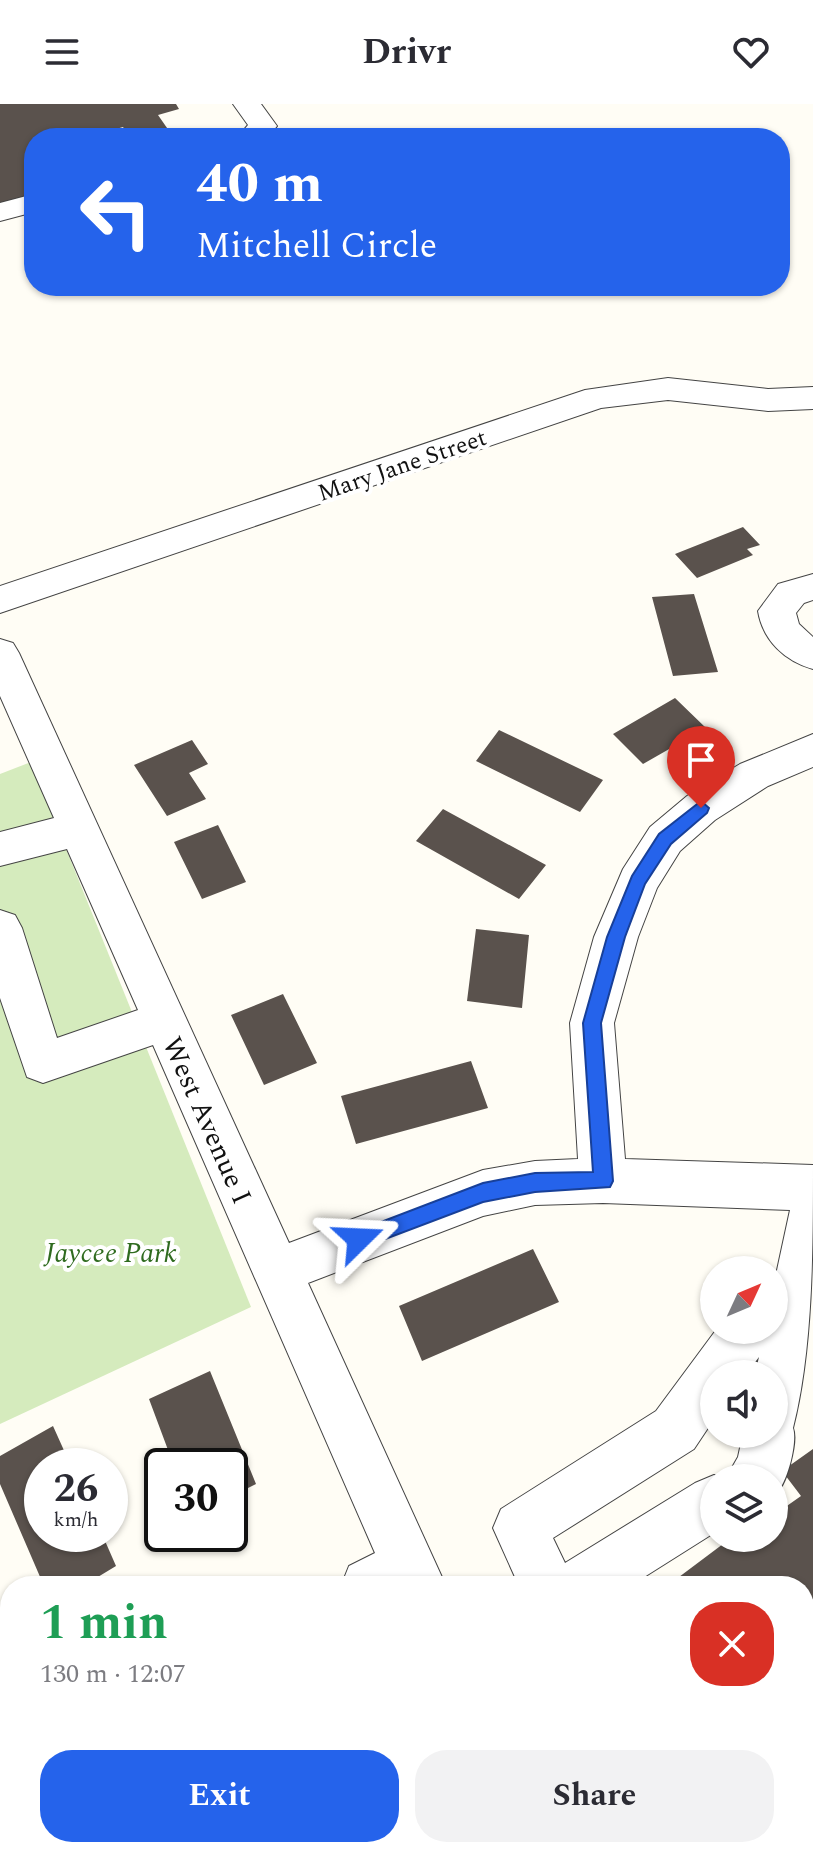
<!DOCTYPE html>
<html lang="en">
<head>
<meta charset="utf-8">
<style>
	:root { --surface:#fff; --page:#f2f2f3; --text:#2b2b33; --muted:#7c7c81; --accent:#2563eb }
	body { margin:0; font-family:Spectral,serif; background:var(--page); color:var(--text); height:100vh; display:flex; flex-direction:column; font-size:30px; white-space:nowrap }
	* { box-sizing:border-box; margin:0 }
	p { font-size:26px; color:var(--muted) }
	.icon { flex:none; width:44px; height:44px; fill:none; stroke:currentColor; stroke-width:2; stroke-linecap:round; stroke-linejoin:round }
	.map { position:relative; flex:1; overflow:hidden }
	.details { position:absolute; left:0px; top:1472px; width:814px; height:282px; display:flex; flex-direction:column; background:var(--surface); border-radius:32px 32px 0 0; box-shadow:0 2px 6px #0004 }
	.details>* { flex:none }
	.hud { position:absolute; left:24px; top:24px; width:766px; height:168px; border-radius:32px; box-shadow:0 2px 6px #0004; background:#2563eb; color:#fff; overflow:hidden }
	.needle { width:52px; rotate:46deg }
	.controls { position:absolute; left:700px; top:1152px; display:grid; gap:16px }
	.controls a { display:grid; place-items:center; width:88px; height:88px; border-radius:50%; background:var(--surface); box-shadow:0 2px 6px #0004; font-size:40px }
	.speed { position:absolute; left:24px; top:1344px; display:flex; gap:16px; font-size:40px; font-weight:700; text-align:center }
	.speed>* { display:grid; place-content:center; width:104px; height:104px; border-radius:50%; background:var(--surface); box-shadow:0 2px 6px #0004; line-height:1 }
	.speed small { font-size:20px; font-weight:400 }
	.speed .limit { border:4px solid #111; border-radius:12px; background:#fff; color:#111 }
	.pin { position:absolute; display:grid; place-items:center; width:68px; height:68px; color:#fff; margin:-82px -34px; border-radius:50% 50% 50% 0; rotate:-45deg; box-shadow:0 0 8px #0007 }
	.pin .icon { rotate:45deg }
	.me { position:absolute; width:88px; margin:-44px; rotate:69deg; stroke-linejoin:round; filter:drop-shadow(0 0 6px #0008) }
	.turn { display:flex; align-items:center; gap:28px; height:168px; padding:0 40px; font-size:36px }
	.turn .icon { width:104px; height:104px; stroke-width:2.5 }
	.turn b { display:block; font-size:56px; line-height:68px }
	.round { display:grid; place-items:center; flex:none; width:84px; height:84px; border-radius:32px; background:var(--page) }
	.summary { display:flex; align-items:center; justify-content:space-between; height:136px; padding:0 40px }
	h1 { font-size:48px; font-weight:700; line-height:60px; color:#1e9e55 }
	.button { display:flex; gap:16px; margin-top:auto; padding:16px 40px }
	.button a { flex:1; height:92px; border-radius:32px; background:var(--accent); color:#fff; font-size:32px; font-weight:700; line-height:92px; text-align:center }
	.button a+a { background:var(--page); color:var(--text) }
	header { display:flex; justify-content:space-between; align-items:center; height:104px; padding:0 40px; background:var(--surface); font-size:36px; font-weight:700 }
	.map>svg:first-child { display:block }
	.green { fill:#d5ebbd }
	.building { fill:#5a524d }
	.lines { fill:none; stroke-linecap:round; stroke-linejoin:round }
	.minor-casing { stroke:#444; stroke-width:2 }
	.minor { fill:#fff; fill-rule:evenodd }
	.route { fill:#2563eb; stroke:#184099; stroke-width:2 }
	.labels { text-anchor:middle; stroke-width:8; stroke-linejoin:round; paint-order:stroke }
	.far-street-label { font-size:24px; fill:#111; stroke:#fff }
	.street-label { font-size:28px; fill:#111; stroke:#fff }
	.park-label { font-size:28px; font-style:italic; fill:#2f6b1f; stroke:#fff }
</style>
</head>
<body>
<header><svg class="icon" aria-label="menu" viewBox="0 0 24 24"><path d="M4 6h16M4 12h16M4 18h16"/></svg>Drivr<svg class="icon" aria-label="heart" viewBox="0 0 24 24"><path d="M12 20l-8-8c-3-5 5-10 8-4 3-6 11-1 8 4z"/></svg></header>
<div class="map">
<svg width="813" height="1753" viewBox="0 0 813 1753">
	<rect width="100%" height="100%" fill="#fffdf5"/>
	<path class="green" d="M31,658L251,1203L0,1320V670Z"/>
	<path class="building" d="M0,0H176L179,5L158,11L174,34H130L123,23L86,34H34V90L0,99Z
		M743,423L760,441L747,445L753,451L697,474L675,450Z
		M694,490L718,568L673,572L652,493Z
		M675,594L706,624L643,660L613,630Z
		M499,626L603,676L580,708L476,657Z
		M192,636L208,660L189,669L206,695L167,712L134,661Z
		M443,705L546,761L519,795L416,737Z
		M218,721L246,778L202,795L174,738Z
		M476,825L529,831L522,904L467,897Z
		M283,890L317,959L264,981L231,911Z
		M471,957L488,1004L356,1040L341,992Z
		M533,1145L559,1198L422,1257L399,1202Z
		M210,1267L256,1380L230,1393V1362H174L149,1295Z
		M53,1322L71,1362H42V1430H102L116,1462L83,1482H44L0,1380V1352Z
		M813,1345V1495L804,1502V1482H667L731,1434H774V1411L801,1392L782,1367Z
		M198,1744H270L274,1753H183Z
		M337,1744H421L425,1753H341Z"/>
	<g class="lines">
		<defs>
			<path id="minor" d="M233,0H261L277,22L267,34H237L248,21Z
				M34,90V108L0,117V99Z
				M668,274L768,285L813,283V305L768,307L668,296L601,304L0,509V482L585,286Z
				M813,470V496L804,499L796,509L799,520L813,533V565C785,557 763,537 758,507L778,480Z
				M0,535L13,539L19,549L289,1139L483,1066L535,1057L578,1055L570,919L594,833L623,765L650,723L687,692L740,660L813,630V663L768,682L715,716L680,747L657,784L638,833L614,919L625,1055L813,1061C813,1145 813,1246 793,1324C798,1337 787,1383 774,1391V1374H726L738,1353L743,1330H774V1270H755L759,1253L746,1270H714V1315L694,1345L553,1434L565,1459L695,1379L714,1371L721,1374H714V1429L630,1482H519L493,1424L501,1405L656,1307L716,1226H774V1180L790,1106L603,1099L535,1101L483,1112L308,1179L446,1482H341L349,1462L375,1449L153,941L43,979L27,973L0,894V806L15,811L22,824L57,934L138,906L67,745L0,762V728L54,714L0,592Z
				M507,1744H567L571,1753H511Z"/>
		</defs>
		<use href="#minor" class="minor-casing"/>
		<use href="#minor" class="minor"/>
	</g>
	<path class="route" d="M701,697L709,704L707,709L671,740L645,780L625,833L601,919L613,1077L610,1083L535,1088L483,1098L359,1145L352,1142L349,1135L352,1129L483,1079L535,1069L593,1068L583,919L607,833L632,772L659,730Z"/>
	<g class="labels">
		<g class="far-street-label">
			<text transform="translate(402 361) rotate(-19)" y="8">Mary Jane Street</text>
		</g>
		<g class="street-label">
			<text transform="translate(208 1016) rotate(66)" y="10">West Avenue I</text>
		</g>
		<g class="park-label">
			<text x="111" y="1158">Jaycee Park</text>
		</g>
	</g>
</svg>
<div class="controls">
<a><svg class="needle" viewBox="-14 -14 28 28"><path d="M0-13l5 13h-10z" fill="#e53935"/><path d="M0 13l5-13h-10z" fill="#7c7c81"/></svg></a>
<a><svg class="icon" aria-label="sound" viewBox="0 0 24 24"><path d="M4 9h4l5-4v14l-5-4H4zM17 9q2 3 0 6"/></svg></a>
<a><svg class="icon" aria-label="layers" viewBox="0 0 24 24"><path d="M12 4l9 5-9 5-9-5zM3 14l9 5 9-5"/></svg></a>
</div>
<div class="speed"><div>26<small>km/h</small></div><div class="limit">30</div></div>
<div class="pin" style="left:701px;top:704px;background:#d93025"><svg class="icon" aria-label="arrive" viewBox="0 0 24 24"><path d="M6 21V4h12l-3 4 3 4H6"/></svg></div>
<svg class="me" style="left:359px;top:1135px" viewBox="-20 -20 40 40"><path d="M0-17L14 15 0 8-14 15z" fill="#2563eb" stroke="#fff" stroke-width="4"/></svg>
<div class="hud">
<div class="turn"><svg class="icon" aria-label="left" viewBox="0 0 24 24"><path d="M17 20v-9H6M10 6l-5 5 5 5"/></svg><div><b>40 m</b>Mitchell Circle</div></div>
</div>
<section class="details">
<div class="summary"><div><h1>1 min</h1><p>130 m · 12:07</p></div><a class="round" style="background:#d93025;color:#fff"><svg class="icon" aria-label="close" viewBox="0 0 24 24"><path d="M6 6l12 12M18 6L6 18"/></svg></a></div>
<div class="button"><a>Exit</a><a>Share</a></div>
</section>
</div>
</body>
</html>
